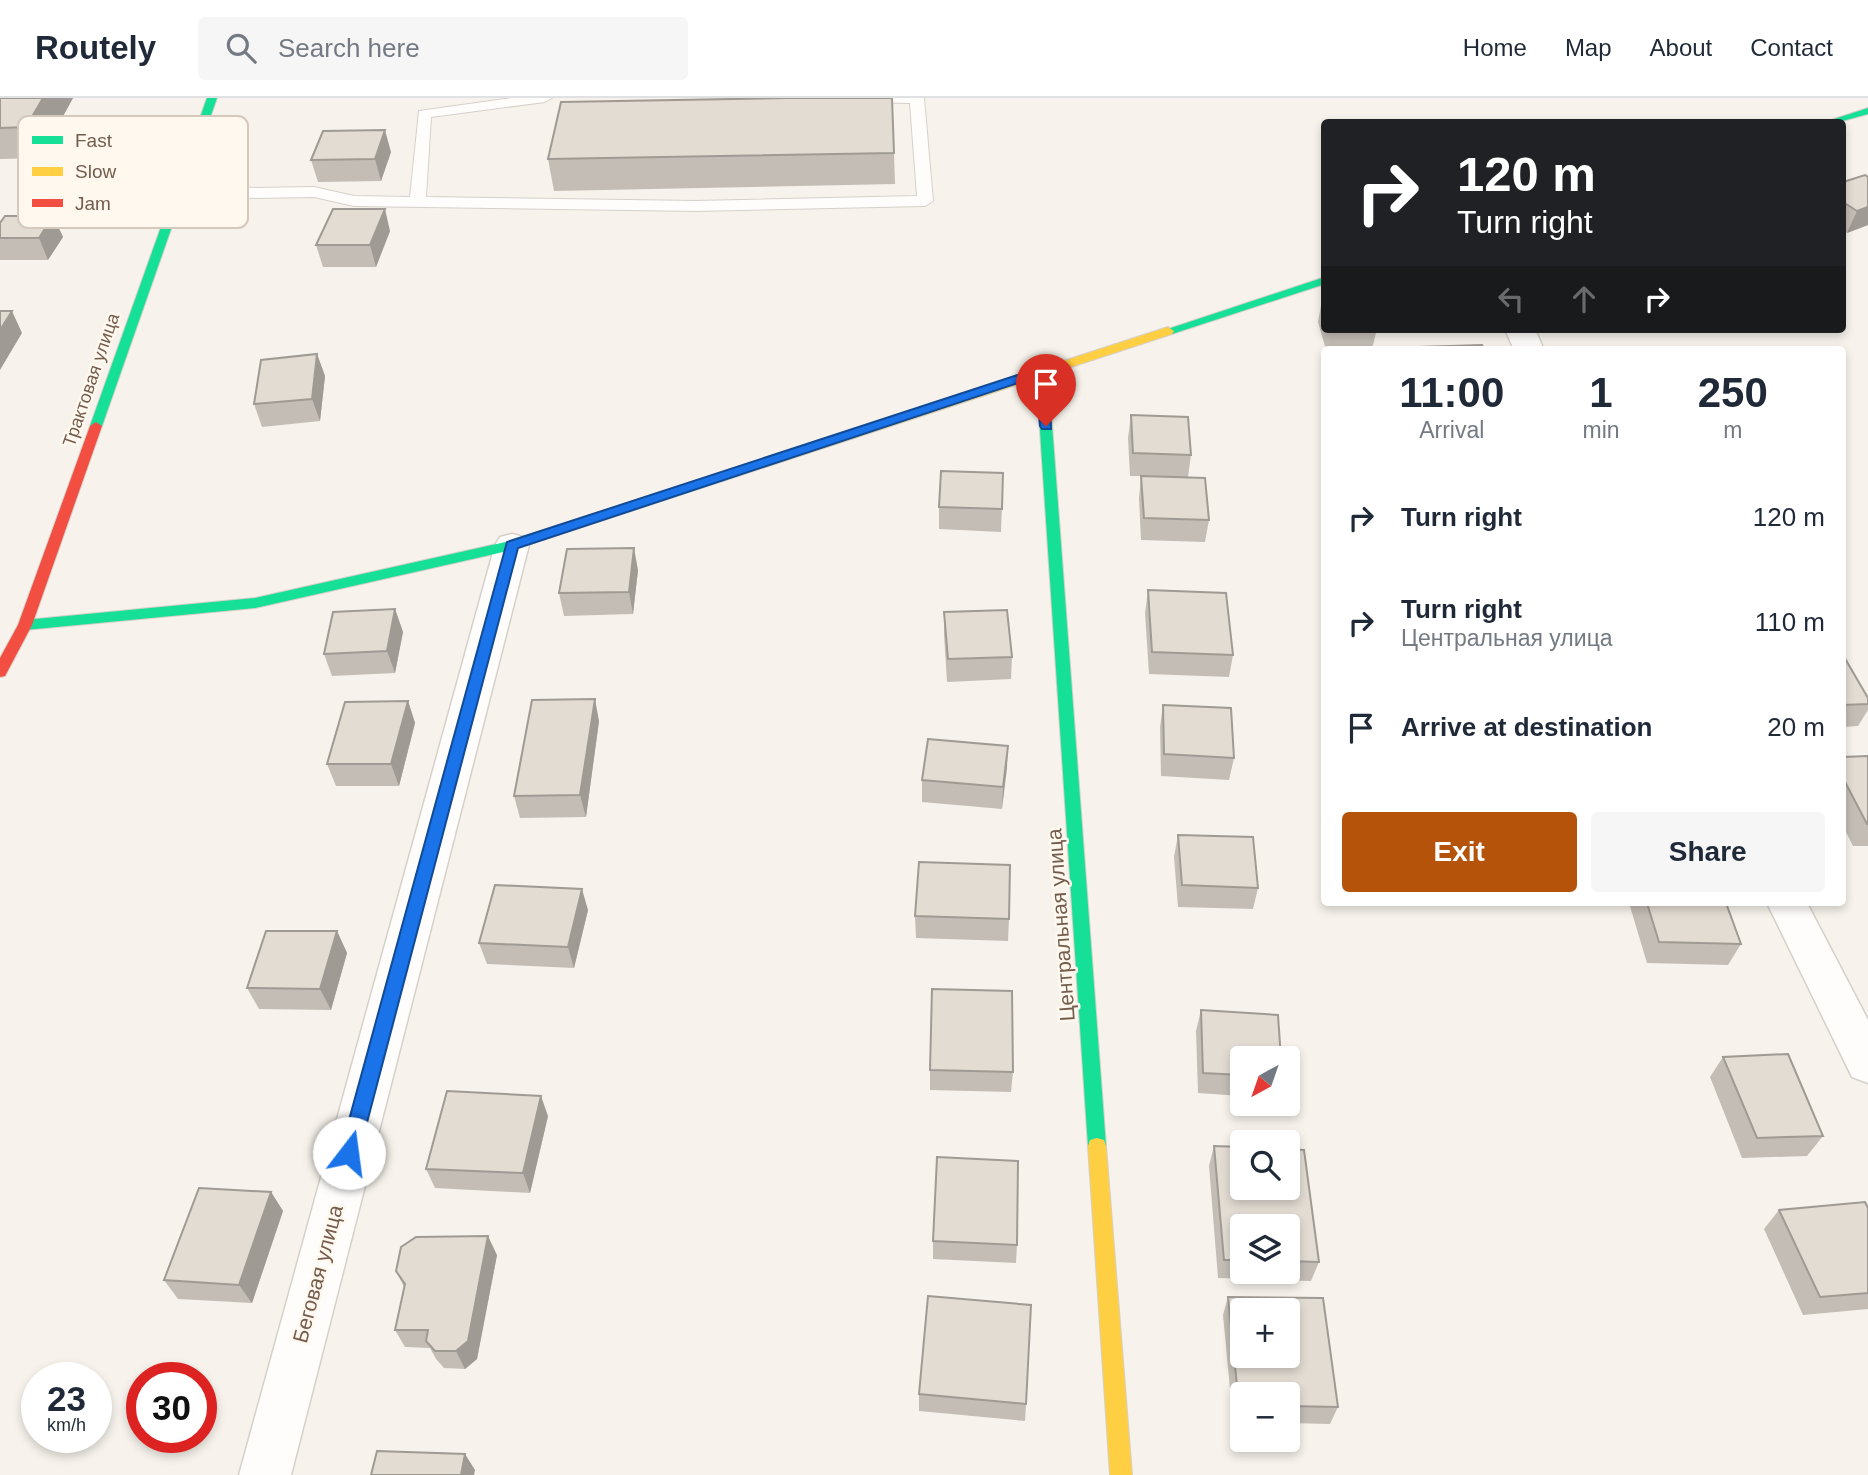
<!DOCTYPE html>
<html lang="en">
<head>
<meta charset="utf-8">
<style>
	:root { --surface:#fff; --page:#f6f6f7; --text:#1f2937; --muted:#747a83; --line:#e0e1e3; --accent:#b45309 }
	body { margin:0; font-family:Helvetica,sans-serif; background:var(--page); color:var(--text); height:100vh; display:flex; flex-direction:column; font-size:26px; white-space:nowrap }
	* { box-sizing:border-box; margin:0 }
	p { font-size:23px; color:var(--muted) }
	.icon { flex:none; width:38px; height:38px; fill:none; stroke:currentColor; stroke-width:2; stroke-linecap:round; stroke-linejoin:round }
	.map { position:relative; flex:1; overflow:hidden }
	.details { position:absolute; left:1321px; top:248px; width:525px; height:560px; display:flex; flex-direction:column; background:var(--surface); border-radius:7px; box-shadow:0 4px 10px #0003 }
	.details>* { flex:none }
	.guide { position:absolute; left:1321px; top:21px; width:525px; height:214px; border-radius:7px; box-shadow:0 4px 10px #0003; background:#202124; color:#fff; overflow:hidden }
	.needle { width:46px; rotate:220deg }
	.controls { position:absolute; left:1230px; top:948px; display:grid; gap:14px }
	.controls a { display:grid; place-items:center; width:70px; height:70px; border-radius:7px; background:var(--surface); box-shadow:0 4px 10px #0003; font-size:35px }
	.speed { position:absolute; left:21px; top:1264px; display:flex; gap:14px; font-size:35px; font-weight:700; text-align:center }
	.speed>* { display:grid; place-content:center; width:91px; height:91px; border-radius:50%; background:var(--surface); box-shadow:0 4px 10px #0003; line-height:1 }
	.speed small { font-size:18px; font-weight:400 }
	.speed .limit { border:10px solid #d22; background:#fff; color:#111 }
	.pin { position:absolute; display:grid; place-items:center; width:60px; height:60px; color:#fff; margin:-72px -30px; border-radius:50% 50% 50% 0; rotate:-45deg; box-shadow:0 0 7px #0007 }
	.pin .icon { rotate:45deg }
	.me { position:absolute; width:77px; margin:-38px; rotate:15deg; stroke-linejoin:round; filter:drop-shadow(0 0 5px #0008) }
	.turn { display:flex; align-items:center; gap:24px; height:147px; padding:0 21px; font-size:32px }
	.turn .icon { width:91px; height:91px; stroke-width:2.5 }
	.turn b { display:block; font-size:49px; line-height:60px }
	.lanes { display:flex; align-items:center; height:66px; padding:0 21px; background:#0003; justify-content:center; gap:35px; direction:ltr }
	.lanes .off { opacity:.35 }
	.eta { display:flex; justify-content:space-evenly; align-items:center; height:119px; text-align:center }
	.eta b { font-size:42px; font-weight:600; line-height:49px }
	.cta { display:flex; gap:14px; margin-top:auto; padding:14px 21px }
	.cta a { flex:1; height:80px; border-radius:7px; background:var(--accent); color:#fff; font-size:28px; font-weight:600; line-height:80px; text-align:center }
	.cta a+a { background:var(--page); color:var(--text) }
	ul { padding:0; list-style:none }
	li { display:flex; align-items:center; gap:21px; height:105px; padding:0 21px }
	li div { flex:1 }
	li b { display:block; font-size:26px }
	li em { font-style:normal }
	header { display:flex; align-items:center; gap:42px; box-sizing:border-box; height:98px; padding:0 35px; background:var(--surface); border-bottom:2px solid var(--line) }
	header strong { font-size:33px }
	nav { display:flex; gap:38px; margin-inline-start:auto; font-size:24px }
	.search { width:490px; height:63px; background:var(--page); display:flex; align-items:center; gap:18px; box-sizing:border-box; padding:0 24px; border-radius:7px; color:var(--muted); font-size:26px }
	.map>svg:first-child { display:block }
	.lines { fill:none; stroke-linecap:round; stroke-linejoin:round }
	.lane-casing { stroke:#d6d0ca; stroke-width:2 }
	.street-casing { stroke:#d6d0ca; stroke-width:3 }
	.fast-casing { stroke:#d6cfc8; stroke-width:2 }
	.slow-casing { stroke:#d6cfc8; stroke-width:2 }
	.jam-casing { stroke:#d6cfc8; stroke-width:2 }
	.lane { fill:#fefdfc; fill-rule:evenodd }
	.street { fill:#fefdfc; fill-rule:evenodd }
	.fast { fill:#16e098; fill-rule:evenodd }
	.slow { fill:#ffcf43; fill-rule:evenodd }
	.jam { fill:#f24e42; fill-rule:evenodd }
	.wall { fill:#c3bdb5; fill-rule:evenodd }
	.shaded-wall { fill:#9f9a94 }
	.building { fill:#e3dcd3; stroke:#9f9a94; stroke-width:2; fill-rule:evenodd }
	.route { fill:#1a73e8; stroke:#114b97; stroke-width:2 }
	.labels { text-anchor:middle; stroke-width:5; stroke-linejoin:round; paint-order:stroke }
	.far-street-label { font-size:18px; fill:#745c4d; stroke:#fef8ee }
	.street-label { font-size:21px; fill:#745c4d; stroke:#fef8ee }
	.key { fill:#fef8ee; stroke:#d5c9be; stroke-width:2 }
	.key-label { font-size:19px; fill:#745c4d }
</style>
</head>
<body>
<header>
<strong>Routely</strong>
<div class="search"><svg class="icon" aria-label="search" viewBox="0 0 24 24"><circle cx="10" cy="10" r="6"/><path d="M15 15l6 6"/></svg>Search here</div>
<nav><a>Home</a><a>Map</a><a>About</a><a>Contact</a></nav>
</header>
<div class="map">
<svg width="1868" height="1377" viewBox="0 0 1868 1377">
	<rect width="100%" height="100%" fill="#f7f3ec"/>
	<g class="lines">
		<defs>
			<path id="lane" d="M512,0H552L545,4L431,19L426,99L696,103L917,98L910,5L862,4L855,0H924L933,103L925,108L696,113L354,108L314,99L177,101L169,96L177,91L314,89L354,98L410,99L419,13Z"/>
			<path id="street" d="M1505,231H1535L1544,252H1514Z
				M512,436L524,439L529,447L291,1377H239L495,447L500,439Z
				M1767,805H1807L1868,922V985L1852,979Z"/>
			<path id="fast" d="M207,0H217L102,328L96,332L91,331L90,328Z
				M1868,10V16L1839,24H1825Z
				M1325,179V186L1172,236H1164L1162,233Z
				M1042,269L1048,273L1106,1048L1104,1054L1097,1056L1090,1054L1088,1048L1036,273Z
				M733,371L738,372V378L512,452L255,510L25,532L18,527L25,522L255,500L510,443Z"/>
			<path id="slow" d="M1168,229L1174,233L1172,236L738,378H728L726,375L728,372Z
				M1097,1040L1104,1042L1106,1048L1132,1377H1110L1088,1048L1090,1042Z"/>
			<path id="jam" d="M96,324L102,328L32,527L5,578L0,579V560L18,527L90,328Z"/>
		</defs>
		<use href="#lane" class="lane-casing"/>
		<use href="#street" class="street-casing"/>
		<use href="#fast" class="fast-casing"/>
		<use href="#slow" class="slow-casing"/>
		<use href="#jam" class="jam-casing"/>
		<use href="#lane" class="lane"/>
		<use href="#street" class="street"/>
		<use href="#fast" class="fast"/>
		<use href="#slow" class="slow"/>
		<use href="#jam" class="jam"/>
	</g>
	<path class="wall" d="M0,0H73L40,60L0,61Z
		M391,54L381,83L318,84L311,62Z
		M894,55L895,86L554,93L548,61Z
		M1843,84L1868,127L1847,135L1843,132Z
		M53,118L63,139L48,162H0V125Z
		M390,133L376,169H323L316,147Z
		M1322,202H1325V231H1377L1372,251L1326,252L1318,224Z
		M317,256L325,278L320,323L262,329L254,306Z
		M1131,317L1191,357L1188,379L1209,422L1205,444L1141,442L1139,400L1141,378H1130L1128,340Z
		M1003,375L1001,434L939,431V409Z
		M638,472L633,516L564,518L559,495Z
		M1148,492L1233,557L1229,579L1149,576L1145,515Z
		M395,511L403,534L395,575L332,578L324,556Z
		M944,514L1012,559L1011,581L947,584L944,537Z
		M1843,557L1868,600V612L1858,628L1843,629Z
		M408,603L415,625L399,688H336L327,666Z
		M1163,607L1234,660L1229,682L1161,678L1160,629Z
		M599,623L586,719L520,720L514,698Z
		M1008,648L1002,711L922,704V682Z
		M1868,658V748H1853L1843,728V659Z
		M1178,737L1258,790L1253,811L1178,809L1174,759Z
		M1629,805H1726L1741,846L1728,867L1647,865Z
		M588,812L574,870L487,866L479,845Z
		M915,818L1009,821L1008,843L916,840Z
		M337,833L347,855L331,912L259,911L247,890Z
		M1201,912L1242,961V998L1198,995L1196,933Z
		M1723,959L1823,1038L1807,1058L1742,1060L1710,979Z
		M930,972L1013,974L1011,994L930,992Z
		M548,1018L530,1095L435,1090L426,1071Z
		M1214,1048L1242,1049V1090H1288V1051L1304,1052L1319,1164L1311,1183L1218,1180L1209,1068ZM1242,1129H1288V1174H1242Z
		M271,1094L283,1113L252,1205L178,1201L164,1182Z
		M1868,1110V1211L1803,1217L1764,1131L1779,1112Z
		M933,1143L1017,1147L1016,1165L933,1161Z
		M497,1157L477,1261L465,1271L444,1270L436,1261L430,1250L405,1249L395,1232L404,1189L396,1173Z
		M1228,1199L1338,1309L1330,1326L1288,1325V1297H1242V1324L1233,1323L1223,1217Z
		M919,1296L1026,1306L1025,1323L919,1313Z"/>
	<path class="shaded-wall" d="M43,0H73L40,60L26,29Z
		M385,32L391,54L381,83L375,61Z
		M1868,109V127L1847,135L1857,113Z
		M385,111L390,133L376,169L370,147Z
		M53,118L63,139L48,162L39,140Z
		M12,213L22,235L0,272V232Z
		M317,256L325,278L320,323L312,301Z
		M634,450L638,472L633,516L629,494Z
		M395,511L403,534L395,575L387,553Z
		M595,601L599,623L586,719L580,697Z
		M408,603L415,625L399,688L391,666Z
		M1008,648L1007,670L1002,711L1003,689Z
		M582,791L588,812L574,870L568,849Z
		M337,833L347,855L331,912L320,891Z
		M541,998L548,1018L530,1095L523,1075Z
		M271,1094L283,1113L252,1205L239,1187Z
		M488,1138L497,1157L477,1261L465,1271L456,1253Z
		M465,1356L475,1372L474,1377H461Z"/>
	<path class="building" d="M0,0H43L26,29L0,30Z
		M787,0H892L894,55L548,61L561,4Z
		M385,32L375,61L311,62L323,33Z
		M1865,77L1868,79V109L1857,113L1843,104V84Z
		M333,111H385L370,147H316Z
		M5,118H53L39,140H0V125Z
		M0,213H12L0,232Z
		M1482,247L1485,252H1420L1419,249Z
		M317,256L312,301L254,306L261,262Z
		M1131,317L1188,319L1191,357L1133,355Z
		M941,373L1003,375L1002,411L939,409Z
		M1141,378L1205,380L1209,422L1144,420Z
		M634,450L629,494L559,495L567,451Z
		M1148,492L1226,495L1233,557L1152,554Z
		M395,511L387,553L324,556L333,514Z
		M1007,512L1012,559L948,561L944,514Z
		M1843,557L1868,600V606L1843,607Z
		M595,601L580,697L514,698L532,602Z
		M408,603L391,666H327L345,604Z
		M1163,607L1231,610L1234,660L1164,656Z
		M928,641L1008,648L1003,689L922,682Z
		M1868,658V726H1867L1843,680V659Z
		M1178,737L1253,739L1258,790L1182,787Z
		M919,764L1010,767L1009,821L915,818Z
		M495,787L582,791L568,849L479,845Z
		M1647,805H1726L1741,846L1659,844Z
		M266,833H337L320,891L247,890Z
		M932,891L1012,893L1013,974L930,972Z
		M1201,912L1278,917L1281,961H1242V977L1203,975Z
		M1788,956L1823,1038L1757,1040L1723,959Z
		M447,993L541,998L523,1075L426,1071Z
		M1214,1048L1242,1049V1090H1288V1051L1304,1052L1319,1164L1288,1163V1129H1242V1162H1224Z
		M937,1059L1018,1063L1017,1147L933,1143Z
		M199,1090L271,1094L239,1187L164,1182Z
		M1865,1104L1868,1110V1195L1820,1199L1779,1112Z
		M488,1138L468,1243L456,1253H435L426,1243L428,1232H395L405,1186L396,1173L401,1149L416,1139Z
		M928,1198L1031,1207L1026,1306L919,1296Z
		M1228,1199L1323,1200L1338,1309L1288,1308V1297H1242V1307H1239ZM1242,1213H1288V1258H1242Z
		M377,1353L465,1356L461,1377H371Z"/>
	<path class="route" d="M1042,269L1048,273L1051,331H1042L1040,328L1036,279L518,450L359,1055L356,1061L349,1063L343,1061L340,1055L507,444Z"/>
	<g class="labels">
		<g class="far-street-label">
			<text transform="translate(91 282) rotate(-71)" y="6">Трактовая улица</text>
		</g>
		<g class="street-label">
			<text transform="translate(1061 827) rotate(-94)" y="7">Центральная улица</text>
			<text transform="translate(318 1176) rotate(-75)" y="7">Беговая улица</text>
		</g>
	</g>
	<rect x="18" y="18" width="230" height="112" rx="10" class="key"/>
	<rect x="32" y="38" width="31" height="8" fill="#16e098"/>
	<rect x="32" y="69" width="31" height="9" fill="#ffcf43"/>
	<rect x="32" y="101" width="31" height="8" fill="#f24e42"/>
	<g class="key-label">
		<text x="75" y="49">Fast</text>
		<text x="75" y="80">Slow</text>
		<text x="75" y="112">Jam</text>
	</g>
</svg>
<div class="controls">
<a><svg class="needle" viewBox="-14 -14 28 28"><path d="M0-13l5 13h-10z" fill="#e53935"/><path d="M0 13l5-13h-10z" fill="#747a83"/></svg></a>
<a><svg class="icon" aria-label="search" viewBox="0 0 24 24"><circle cx="10" cy="10" r="6"/><path d="M15 15l6 6"/></svg></a>
<a><svg class="icon" aria-label="layers" viewBox="0 0 24 24"><path d="M12 4l9 5-9 5-9-5zM3 14l9 5 9-5"/></svg></a>
<a>+</a>
<a>−</a>
</div>
<div class="speed"><div>23<small>km/h</small></div><div class="limit">30</div></div>
<div class="pin" style="left:1046px;top:328px;background:#d93025"><svg class="icon" aria-label="arrive" viewBox="0 0 24 24"><path d="M6 21V4h12l-3 4 3 4H6"/></svg></div>
<svg class="me" style="left:349px;top:1055px" viewBox="-20 -20 40 40"><circle r="19" fill="#fff"/><path d="M0-13L10 11 0 6-10 11z" fill="#1a73e8"/></svg>
<div class="guide">
<div class="turn"><svg class="icon" aria-label="right" viewBox="0 0 24 24"><path d="M7 20v-9h11M14 6l5 5-5 5"/></svg><div><b>120 m</b>Turn right</div></div>
<div class="lanes"><svg class="icon off" aria-label="left" viewBox="0 0 24 24"><path d="M17 20v-9H6M10 6l-5 5 5 5"/></svg><svg class="icon off" aria-label="ahead" viewBox="0 0 24 24"><path d="M12 20V5M6 11l6-6 6 6"/></svg><svg class="icon" aria-label="right" viewBox="0 0 24 24"><path d="M7 20v-9h11M14 6l5 5-5 5"/></svg></div>
</div>
<section class="details">
<div class="eta">
<div><b>11:00</b><p>Arrival</p></div>
<div><b>1</b><p>min</p></div>
<div><b>250</b><p>m</p></div>
</div>
<ul>
<li><svg class="icon" aria-label="right" viewBox="0 0 24 24"><path d="M7 20v-9h11M14 6l5 5-5 5"/></svg><div><b>Turn right</b></div><em>120 m</em></li>
<li><svg class="icon" aria-label="right" viewBox="0 0 24 24"><path d="M7 20v-9h11M14 6l5 5-5 5"/></svg><div><b>Turn right</b><p>Центральная улица</p></div><em>110 m</em></li>
<li><svg class="icon" aria-label="arrive" viewBox="0 0 24 24"><path d="M6 21V4h12l-3 4 3 4H6"/></svg><div><b>Arrive at destination</b></div><em>20 m</em></li>
</ul>
<div class="cta"><a>Exit</a><a>Share</a></div>
</section>
</div>
</body>
</html>
